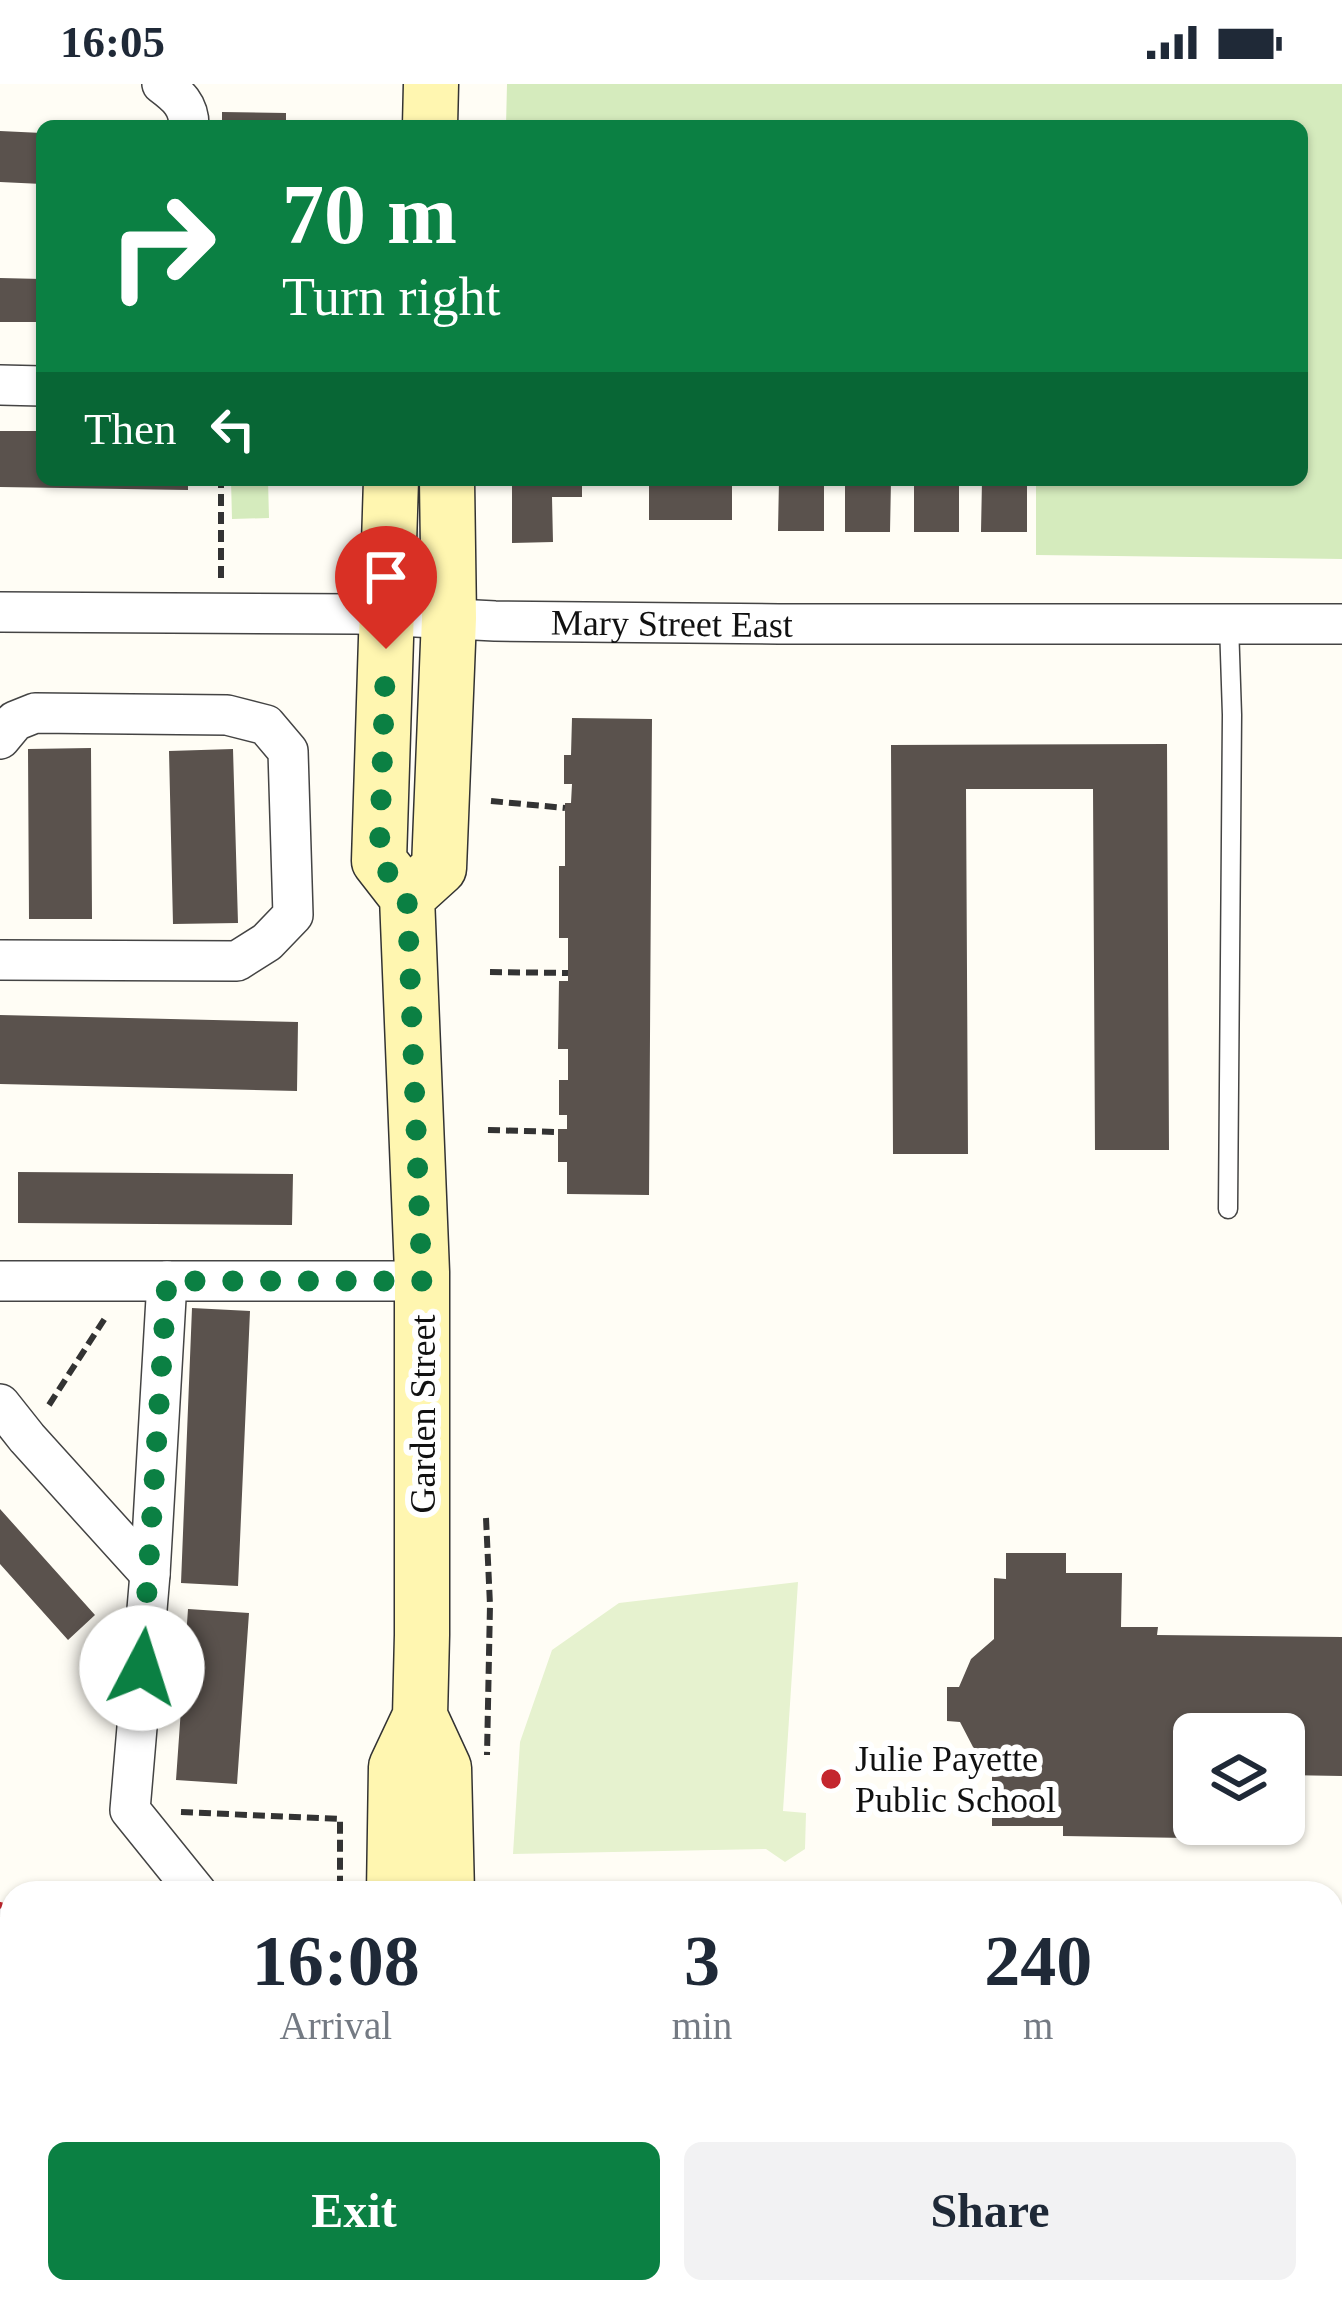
<!DOCTYPE html>
<html lang="en">
<head>
<meta charset="utf-8">
<style>
	:root { --surface:#fff; --page:#f2f2f3; --text:#1f2937; --muted:#747a83; --accent:#0b8043 }
	body { margin:0; font-family:Georgia,serif; background:var(--page); color:var(--text); height:100vh; display:flex; flex-direction:column; font-size:45px; white-space:nowrap }
	* { box-sizing:border-box; margin:0 }
	p { font-size:39px; color:var(--muted) }
	.icon { flex:none; width:66px; height:66px; fill:none; stroke:currentColor; stroke-width:2; stroke-linecap:round; stroke-linejoin:round }
	.map { position:relative; flex:1; overflow:hidden }
	.panel { position:absolute; left:0px; top:1797px; width:1344px; height:423px; display:flex; flex-direction:column; background:var(--surface); border-radius:36px 36px 0 0; box-shadow:0 3px 9px #0004 }
	.panel>* { flex:none }
	.hud { position:absolute; left:36px; top:36px; width:1272px; height:366px; border-radius:18px; box-shadow:0 3px 9px #0004; background:#0b8043; color:#fff; overflow:hidden }
	.buttons { position:absolute; left:1173px; top:1629px; display:grid; gap:24px }
	.buttons a { display:grid; place-items:center; width:132px; height:132px; border-radius:18px; background:var(--surface); box-shadow:0 3px 9px #0004; font-size:60px }
	.pin { position:absolute; display:grid; place-items:center; width:102px; height:102px; color:#fff; margin:-123px -51px; border-radius:50% 50% 50% 0; rotate:-45deg; box-shadow:0 0 12px #0007 }
	.pin .icon { rotate:45deg }
	.me { position:absolute; width:132px; margin:-66px; rotate:5deg; stroke-linejoin:round; filter:drop-shadow(0 0 9px #0008) }
	.turn { display:flex; align-items:center; gap:42px; height:252px; padding:0 48px; font-size:54px }
	.turn .icon { width:156px; height:156px; stroke-width:2.5 }
	.turn b { display:block; font-size:84px; line-height:102px }
	.then { display:flex; align-items:center; height:114px; padding:0 48px; background:#0003; gap:24px; font-size:45px }
	.eta { display:flex; justify-content:space-evenly; align-items:center; height:204px; text-align:center }
	.eta b { font-size:72px; font-weight:600; line-height:84px }
	.button { display:flex; gap:24px; margin-top:auto; padding:24px 48px }
	.button a { flex:1; height:138px; border-radius:18px; background:var(--accent); color:#fff; font-size:48px; font-weight:600; line-height:138px; text-align:center }
	.button a+a { background:var(--page); color:var(--text) }
	.status { display:flex; justify-content:space-between; align-items:center; height:84px; padding:0 60px; background:var(--surface); direction:ltr }
	.status svg { height:33px; fill:currentColor }
	.map>svg:first-child { display:block }
	.green { fill:#d5ebbd }
	.pitch { fill:#e6f2cf }
	.lines { fill:none; stroke-linecap:round; stroke-linejoin:round }
	.stream { stroke:#3f96cf; stroke-width:10 }
	.building { fill:#5a524d }
	.lane-casing { stroke:#444; stroke-width:21 }
	.street-casing { stroke:#444; stroke-width:42 }
	.secondary-casing { stroke:#333; stroke-width:57 }
	.path { stroke:#333; stroke-width:6; stroke-dasharray:12 6; stroke-linecap:butt }
	.lane { stroke:#fff; stroke-width:18 }
	.street { stroke:#fff; stroke-width:39 }
	.secondary { stroke:#fff6b0; stroke-width:54 }
	.rail-casing { stroke:#c4262e; stroke-width:14 }
	.rail { stroke:#fff; stroke-width:9; stroke-dasharray:27; stroke-linecap:butt }
	.route { stroke:#0b8043; stroke-width:21; stroke-dasharray:0 37.8 }
	.poi-dot { fill:#c4262e; stroke:#fff; stroke-width:4.5 }
	.labels { text-anchor:middle; stroke-width:12; stroke-linejoin:round; paint-order:stroke }
	.street-label { font-size:36px; fill:#111; stroke:#fff }
	.poi-label { font-size:36px; fill:#111; stroke:#fff; text-anchor:start }
</style>
</head>
<body>
<div class="status"><b>16:05</b><svg viewBox="0 0 49 12"><path d="M0 12V9h3v3zM5 12V6h3v6zM10 12V3h3v9zM15 12V0h3v12zM26 1h20v11H26zM47 4h2v5h-2z"/></svg></div>
<div class="map">
<svg width="1342" height="2219" viewBox="0 0 1342 2219">
	<rect width="100%" height="100%" fill="#fffdf5"/>
	<path class="green" d="M507,0H1342V475L1036,471V396H1302V42H506Z
		M231,396H268L269,434L232,435Z
		M0,1964L12,1978V2158L0,2144Z
		M56,2208H213L223,2219H66Z"/>
	<path class="pitch" d="M798,1498L783,1727L806,1729L805,1765L785,1778L766,1765L513,1770L520,1658L552,1566L619,1519Z
		M1332,2134H1342V2219H1130V2208H1332Z"/>
	<g class="lines">
		<path class="stream" d="M0,2085L12,2100
			M101,2208L110,2219"/>
	</g>
	<path class="building" d="M222,28L286,29V42H222Z
		M0,47L42,49V100L0,98Z
		M0,194L42,195V238H0Z
		M0,347H42V396H188V406L0,403Z
		M512,396H582V413H552L553,458L512,459Z
		M649,396H732V436H649Z
		M779,396H824V447H778Z
		M845,396H891L890,448H845Z
		M914,396H959V448H914Z
		M982,396H1027V448H981Z
		M572,634L652,635L649,1111L567,1110V1078H558V1045H567V1031H559V996H568V965H558L559,897H568V854H559V782H565V719H571L572,700H564V671H571Z
		M1167,660L1169,1066H1095L1093,705H966L968,1070H893L891,661Z
		M91,664L92,835H29L28,665Z
		M233,665L238,839L173,840L169,667Z
		M0,931L298,938L297,1007L0,1000Z
		M18,1088L293,1090L292,1141L18,1139Z
		M192,1224L250,1227L238,1502L181,1499Z
		M0,1425L95,1531L68,1556L0,1480Z
		M1006,1469H1066V1489H1122L1121,1543H1158L1157,1551L1342,1553V1692L1284,1691V1650H1194V1740H1188V1754L1063,1752V1742H992V1681L973,1663L960,1638L947,1637V1603H959L971,1575L994,1555V1494L1006,1495Z
		M188,1525L249,1529L237,1700L176,1696Z"/>
	<g class="lines">
		<defs>
			<path id="lane" d="M1228,1125L1232,631L1229,540"/>
			<g id="street">
				<path d="M162,0C178,12 189,21 189,42"/>
				<path d="M0,301L42,302"/>
				<path id="s1" d="M0,528L357,530L495,537L779,540H1342"/>
				<path d="M0,655L15,637L35,629L227,631L266,641L288,667L293,831L267,858L237,877L0,876"/>
				<path d="M0,1197H167L150,1490L130,1726L197,1809"/>
				<path d="M167,1197H422"/>
				<path d="M0,1320L27,1354L150,1490"/>
				<path d="M605,2208L611,2219"/>
				<path d="M862,2208V2219"/>
			</g>
			<path id="secondary" d="M430,42L431,0
				M391,396L379,777L407,813L422,1188V1551L420,1632L396,1683L394,1809
				M407,813L439,784L449,534L447,396
				M420,1632L444,1684L447,1809
				M447,2208V2219
				M390,2219V2208"/>
		</defs>
		<use href="#lane" class="lane-casing"/>
		<use href="#street" class="street-casing"/>
		<use href="#secondary" class="secondary-casing"/>
		<path class="path" d="M221,494V396
			M491,717L565,724
			M490,888L568,889
			M488,1046L558,1048
			M49,1321L107,1231
			M486,1434L490,1521L487,1671
			M181,1728L340,1735V1809
			M0,2190L12,2207
			M13,2208L23,2219"/>
		<use href="#lane" class="lane"/>
		<use href="#street" class="street"/>
		<use href="#secondary" class="secondary"/>
		<defs>
			<path id="rail" d="M0,1825L12,1839
				M325,2208L335,2219"/>
		</defs>
		<use href="#rail" class="rail-casing"/>
		<use href="#rail" class="rail"/>
	</g>
	<g class="lines">
		<path class="route" d="M142,1584L167,1197H422L407,813L379,777L386,565"/>
	</g>
	<circle class="poi-dot" cx="831" cy="1695" r="12"/>
	<g class="labels">
		<g class="street-label">
			<text dy="13" stroke="none"><textPath href="#s1" startOffset="672">Mary Street East</textPath></text>
			<text transform="translate(422 1330) rotate(-90)" y="13">Garden Street</text>
		</g>
		<g class="poi-label">
			<text x="855" y="1687">Julie Payette<tspan x="855" dy="41">Public School</tspan></text>
		</g>
	</g>
</svg>
<div class="buttons">
<a><svg class="icon" aria-label="layers" viewBox="0 0 24 24"><path d="M12 4l9 5-9 5-9-5zM3 14l9 5 9-5"/></svg></a>
</div>
<div class="pin" style="left:386px;top:565px;background:#d93025"><svg class="icon" aria-label="arrive" viewBox="0 0 24 24"><path d="M6 21V4h12l-3 4 3 4H6"/></svg></div>
<svg class="me" style="left:142px;top:1584px" viewBox="-20 -20 40 40"><circle r="19" fill="#fff"/><path d="M0-13L10 11 0 6-10 11z" fill="#0b8043"/></svg>
<div class="hud">
<div class="turn"><svg class="icon" aria-label="right" viewBox="0 0 24 24"><path d="M7 20v-9h11M14 6l5 5-5 5"/></svg><div><b>70 m</b>Turn right</div></div>
<div class="then">Then<svg class="icon" aria-label="left" viewBox="0 0 24 24"><path d="M17 20v-9H6M10 6l-5 5 5 5"/></svg></div>
</div>
<section class="panel">
<div class="eta">
<div><b>16:08</b><p>Arrival</p></div>
<div><b>3</b><p>min</p></div>
<div><b>240</b><p>m</p></div>
</div>
<div class="button"><a>Exit</a><a>Share</a></div>
</section>
</div>
</body>
</html>
